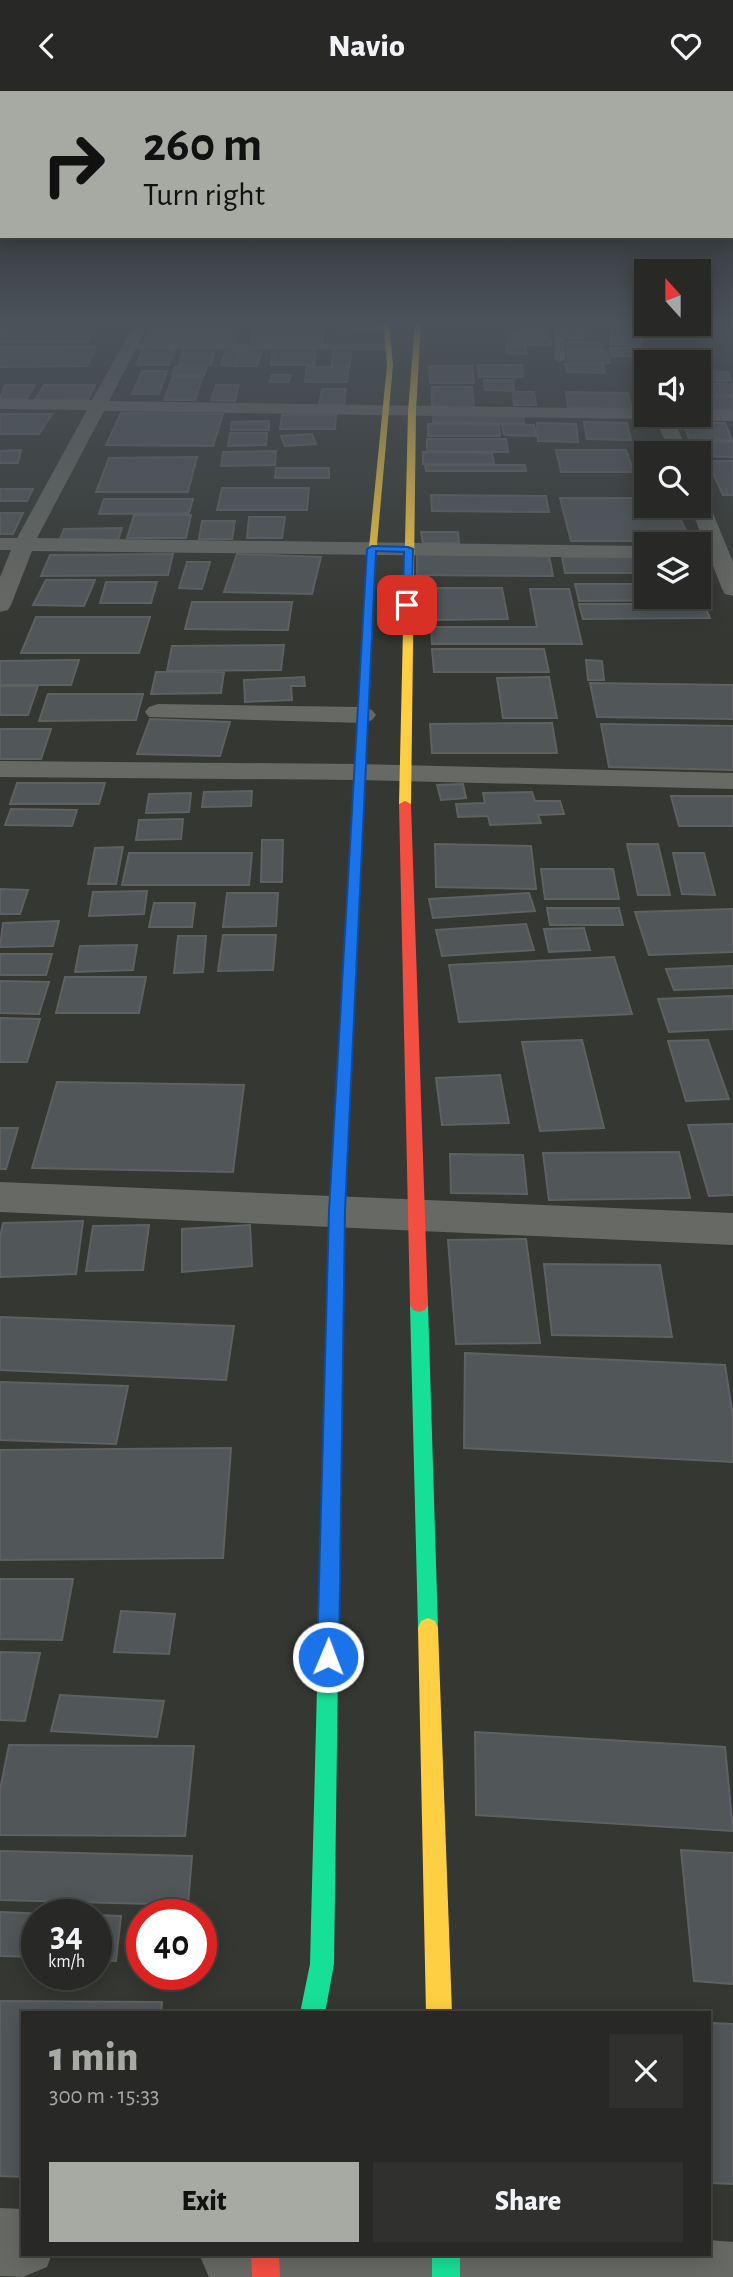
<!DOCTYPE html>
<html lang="en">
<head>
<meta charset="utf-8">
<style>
	:root { --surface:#282926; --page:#30312e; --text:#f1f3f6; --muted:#a5a6a7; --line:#444543; --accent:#a7a9a3 }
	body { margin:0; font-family:"Alegreya Sans",sans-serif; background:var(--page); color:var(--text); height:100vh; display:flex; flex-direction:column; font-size:26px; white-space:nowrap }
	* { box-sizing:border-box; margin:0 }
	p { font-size:23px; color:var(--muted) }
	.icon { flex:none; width:38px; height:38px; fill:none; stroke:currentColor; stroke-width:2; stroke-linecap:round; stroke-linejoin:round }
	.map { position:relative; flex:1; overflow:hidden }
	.sheet { position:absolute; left:21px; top:1920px; width:690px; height:245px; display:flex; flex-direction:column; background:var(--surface); border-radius:0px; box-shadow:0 4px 18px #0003,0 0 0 2px var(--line) }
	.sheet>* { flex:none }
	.banner { position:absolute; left:0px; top:0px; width:733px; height:147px; box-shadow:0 4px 18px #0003,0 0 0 2px var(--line); background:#a7a9a3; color:#111; overflow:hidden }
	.needle { width:46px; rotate:339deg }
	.fabs { position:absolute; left:634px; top:168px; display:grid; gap:14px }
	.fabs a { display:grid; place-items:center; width:77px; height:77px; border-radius:0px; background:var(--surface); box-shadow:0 4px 18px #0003,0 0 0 2px var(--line); font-size:35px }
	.speed { position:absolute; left:21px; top:1808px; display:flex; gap:14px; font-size:35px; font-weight:700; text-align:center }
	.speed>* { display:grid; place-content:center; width:91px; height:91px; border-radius:50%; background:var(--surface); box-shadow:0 4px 18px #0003,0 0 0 2px var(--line); line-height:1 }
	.speed small { font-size:18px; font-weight:400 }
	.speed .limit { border:10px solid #d22; background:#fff; color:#111 }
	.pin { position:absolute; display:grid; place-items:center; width:60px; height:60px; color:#fff; margin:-30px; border-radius:14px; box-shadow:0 4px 10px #0006 }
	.me { position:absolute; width:77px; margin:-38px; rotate:1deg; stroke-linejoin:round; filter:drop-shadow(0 0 5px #0008) }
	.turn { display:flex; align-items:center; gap:24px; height:147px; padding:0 28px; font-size:32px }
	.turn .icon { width:91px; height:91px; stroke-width:2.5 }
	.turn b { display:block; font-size:49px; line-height:60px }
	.round { display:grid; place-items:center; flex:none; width:74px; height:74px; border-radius:0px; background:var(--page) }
	.head { display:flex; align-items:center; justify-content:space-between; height:119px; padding:0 28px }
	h1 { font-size:42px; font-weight:800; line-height:52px; color:var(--accent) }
	.cta { display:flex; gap:14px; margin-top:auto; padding:14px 28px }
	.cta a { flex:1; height:80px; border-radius:0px; background:var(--accent); color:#111; font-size:28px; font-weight:800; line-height:80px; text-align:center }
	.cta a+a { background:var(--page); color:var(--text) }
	header { display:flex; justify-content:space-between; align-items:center; height:91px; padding:0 28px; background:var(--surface); font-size:32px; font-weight:800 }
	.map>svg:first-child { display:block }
	.building { fill:#515659; stroke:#5f6161; stroke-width:2 }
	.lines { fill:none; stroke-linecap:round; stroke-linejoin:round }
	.lane { fill:#676964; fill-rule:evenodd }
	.street { fill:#676964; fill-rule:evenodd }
	.fast { fill:#16e098; fill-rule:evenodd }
	.slow { fill:#ffcf43; fill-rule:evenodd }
	.jam { fill:#f24e42; fill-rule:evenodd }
	.route { fill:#1a73e8; stroke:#114b97; stroke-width:2 }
</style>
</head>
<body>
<header><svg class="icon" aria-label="back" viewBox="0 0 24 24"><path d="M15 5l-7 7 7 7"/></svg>Navio<svg class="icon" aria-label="heart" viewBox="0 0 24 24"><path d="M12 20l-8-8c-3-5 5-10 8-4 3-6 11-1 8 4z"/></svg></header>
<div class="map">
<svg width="733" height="2186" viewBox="0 0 733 2186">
	<rect width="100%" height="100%" fill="#353732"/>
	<path class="building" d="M520,232H549L550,239L521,238Z
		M572,232H604L603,236H572Z
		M612,232H637V240L612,239Z
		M3,236H95L87,251H0Z
		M151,236L181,237L174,254H143Z
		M183,236L239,237L233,255H175Z
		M564,236H583L584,247L565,246Z
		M254,239H323V252L252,253Z
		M611,239L641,240V255L611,253Z
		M507,240L548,241V246L507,245Z
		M510,247L550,248L551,254L510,253Z
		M566,251L601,252L603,260H568Z
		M96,255L87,275L0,276V256Z
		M507,255H526V263L507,262Z
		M143,257H174L169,274H137Z
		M610,257H643L646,265H612Z
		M184,258H215L211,274H179Z
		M226,258L239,259L235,275L221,274Z
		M273,258H316L314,274H271Z
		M333,258H351L350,275H332Z
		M241,259H262L257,275H235Z
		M567,261H607L610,272H569Z
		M565,273H603L605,282L567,281Z
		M478,274H522L523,286H479Z
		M429,275H472L474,292H430Z
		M175,276H207L204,284H172Z
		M307,276H349L347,291H305Z
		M142,280H167L159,303H132Z
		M698,280L728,281L731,290L698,289Z
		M272,284H291L289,291H270Z
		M173,285H203L195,309H164Z
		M484,289H513L514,300L485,299Z
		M698,292L733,293V304H700Z
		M5,294H35L27,308H0Z
		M44,294H95L88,309H35Z
		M216,294H239L235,310L211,309Z
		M432,296H472L474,317L432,316Z
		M322,298H346L344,314H319Z
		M513,301H534L536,314H514Z
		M566,301L628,302L632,318L568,316Z
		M706,306H733V319H712Z
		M121,322L223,323L213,355L106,354Z
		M434,322L523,324L524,333L433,331Z
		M0,323H52L39,343H0Z
		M282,324H336L335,338H280Z
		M269,330V339H231L232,331Z
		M584,331L627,332L631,349L587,348Z
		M683,331L725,332L732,349L689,348Z
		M537,332L576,333L578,351L538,350Z
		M428,333L499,334L500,345H428Z
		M502,333L534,334L536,345L504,344Z
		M230,342H267L266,354L228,355Z
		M312,343L316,353L285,355L281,345Z
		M427,348H506L508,361L427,360Z
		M696,350L733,351V366L701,365Z
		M21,359L18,372H0V360Z
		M556,359H626L634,381H561Z
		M276,360L275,374L221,375L223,361Z
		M423,361L492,362L494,373H423Z
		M197,366L188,401H96L109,367Z
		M707,370H733V404H723Z
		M425,374H525L526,380H426Z
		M276,377H329V387H275Z
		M222,397H309L307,419H217Z
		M0,398H33L27,410H0Z
		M431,404L546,405L549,421L432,420Z
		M560,407H646V415H674L691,450H571Z
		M104,408H193L189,422L99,423Z
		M0,422H23L13,443H0Z
		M134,424H191L186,447H127Z
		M249,426H285L282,447H247Z
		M202,430H235L232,448H199Z
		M122,437L118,449L60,448L64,438Z
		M421,441H458L459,452H423Z
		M417,462L549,464L553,485L417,484Z
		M173,463L168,484L41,485L50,464Z
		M237,463L321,466L312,503L224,501Z
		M562,466H632L638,482H565Z
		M187,471H210L202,498L179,497Z
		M46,489H95L84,515L33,514Z
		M106,491H157L151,512H100Z
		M575,493H646V506H698V498L703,509L579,510Z
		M428,497H502L508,528L431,529Z
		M530,498H569L582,553H432L431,536H537Z
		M192,511H292L288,539L185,538Z
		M579,513H704L710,527L583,528Z
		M36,526H150L139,562H21Z
		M284,554L281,579L167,580L172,555Z
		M432,558H544L549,581H434Z
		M79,569L71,594H0V570Z
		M586,569L602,570L604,589H588Z
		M156,581H224L221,602L151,603Z
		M304,586L305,595H291L292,609L245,611L244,589Z
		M549,586L557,627H503L497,587Z
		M590,592L733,594V628L597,626Z
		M0,595H38L28,624H0Z
		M48,603H143L136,629L39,630Z
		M150,628L230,631L220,665L137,663Z
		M552,632L557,662H432L430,633Z
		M601,633L733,635V679L609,676Z
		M0,638H51L41,668H0Z
		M17,692H105L99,713H10Z
		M463,693L466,707L441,709L437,694Z
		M252,700L251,715L202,716L204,701Z
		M532,701L535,710H560L564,723L538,724L541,732L490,734L488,725L458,726L456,713L485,712L483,702Z
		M191,702L189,721L146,722L149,703Z
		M671,705H733V735H679Z
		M11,718L77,719L72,735L5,734Z
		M183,728L181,748L136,749L139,729Z
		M262,749H283L282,791H261Z
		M435,753L531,755L536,798L436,796Z
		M627,753H658L670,804H638Z
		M123,756L116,793H88L95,757Z
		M129,762H252L249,794H122Z
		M673,762H704L715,804L682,803Z
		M541,778H613L619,808H545Z
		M0,798L28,799L20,823H0Z
		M147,800L144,823L89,825L93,801Z
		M227,802H278L276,835L223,836Z
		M529,802L535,820L433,827L429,808Z
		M154,812H195L192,836H149Z
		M547,817H619L623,834H550Z
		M733,818V861L649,864L635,821Z
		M59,830L53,855L0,856L3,832Z
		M526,833L534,859L442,865L436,839Z
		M584,837L590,859L549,861L544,838Z
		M223,844H276L273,879L218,880Z
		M178,845H206L203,881L174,882Z
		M137,854L133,879L75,881L80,855Z
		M0,863H52L46,884H0Z
		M614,866L632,923L459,931L449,874Z
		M733,875V897L674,899L666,878Z
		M65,886H146L139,922H56Z
		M0,890L49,891L39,923L0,922Z
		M733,905V938L669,941L658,908Z
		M0,927L40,928L27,971H0Z
		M582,949L604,1037L540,1040L522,951Z
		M708,949L729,1008L686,1010L668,950Z
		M500,984L509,1032L442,1034L436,987Z
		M57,991L244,994L233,1081L32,1077Z
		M733,1033V1104L709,1105L688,1034Z
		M0,1037H18L6,1078H0Z
		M679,1061L690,1107L549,1109L543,1062Z
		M450,1063L523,1064L527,1103L451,1102Z
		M83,1130L76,1183L0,1186V1147L3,1132Z
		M149,1134L143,1179L86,1180L93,1135Z
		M250,1134L252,1175L182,1181V1138Z
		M526,1148L540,1252L456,1253L448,1149Z
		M544,1173L660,1174L672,1246L552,1244Z
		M0,1226L234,1235L226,1289L0,1279Z
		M465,1262L725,1274L733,1326V1371L464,1357Z
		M0,1291L128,1295L116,1353L0,1349Z
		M231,1357L223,1467L0,1469V1359Z
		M0,1488H73L62,1549L0,1548Z
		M121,1520L175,1523L169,1563L114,1561Z
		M0,1561L40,1562L25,1630L0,1629Z
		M60,1604L164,1610L157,1646L51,1640Z
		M475,1641L725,1656L733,1740L476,1724Z
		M9,1654L194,1655L185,1745L0,1744V1699Z
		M681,1759L733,1762V1893L694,1890Z
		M0,1760L192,1765L188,1814L0,1809Z
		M0,1821L74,1824H37V1866L0,1865Z
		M96,1824L121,1825L116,1870L96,1869Z
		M0,1910L162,1911L161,1922H23V2086L0,2085Z
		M709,1932L733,1933V2093L709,2092Z"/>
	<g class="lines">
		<path class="lane" d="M554,232H564L565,268L560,271L555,268Z
			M129,253H388L393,256L388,259L125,258V254Z"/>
		<path class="street" d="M135,232H149L109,310L646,318V324H654L646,328L104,320L37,447L646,455V467L32,460L11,514L8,519L0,521V486L11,459H0V447H17L87,319L0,318V308L92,309Z
			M234,232H392L393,234L386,238L241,236Z
			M698,319L733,320V330L689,329L680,324H698Z
			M654,324H672L688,362H670Z
			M698,404L708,410L733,471V505L725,503L722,498L690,415H698Z
			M158,613L363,616L372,619L376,624L372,629L363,632L149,626L145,621L149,616Z
			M0,670L359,673L733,682V698L359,689L0,686Z
			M0,1091L733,1122V1154L0,1121Z
			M0,2117L23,2118V2163H52L47,2176L23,2186L0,2185Z
			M709,2149L733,2151V2186H209L199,2163H709Z"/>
		<path class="fast" d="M419,1207L425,1209L428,1214L438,1537L435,1544L428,1547L421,1544L418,1537L410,1214L413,1209Z
			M332,1350L339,1353L341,1359L334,1873L325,1922H300L310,1873L323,1359L325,1353Z
			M432,2163H460V2186H432Z"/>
		<path class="slow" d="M383,232H389L393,274L374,487L370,490L366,487L387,274Z
			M415,232H421L416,320L411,713L405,716L399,713L408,320Z
			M344,978L351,983L345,1120L341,1359L339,1365L332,1368L325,1365L323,1359L329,1120L337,983Z
			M428,1527L435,1530L438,1537L452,1922H426L418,1537L421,1530Z"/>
		<path class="jam" d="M370,484L374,487L351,983L344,988L337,983L366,487Z
			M405,710L411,713L428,1214L425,1219L419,1221L413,1219L410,1214L399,713Z
			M251,2163H279L280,2186H252Z"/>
	</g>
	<linearGradient id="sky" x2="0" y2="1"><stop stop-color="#1d1e1c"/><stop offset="0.43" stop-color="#4b535a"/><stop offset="1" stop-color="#4b535a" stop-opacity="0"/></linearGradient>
	<rect width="733" height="538" fill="url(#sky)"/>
	<path class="route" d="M372,455L408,456L413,458L412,514L407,517L403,514L404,461L376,460L345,1120L339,1566L335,1574L328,1577L320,1574L317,1566L329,1120L367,458Z"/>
</svg>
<div class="fabs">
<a><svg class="needle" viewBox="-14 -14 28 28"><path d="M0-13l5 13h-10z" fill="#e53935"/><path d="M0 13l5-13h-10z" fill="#a5a6a7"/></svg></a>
<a><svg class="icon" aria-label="sound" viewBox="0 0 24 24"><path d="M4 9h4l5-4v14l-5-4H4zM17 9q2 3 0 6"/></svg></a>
<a><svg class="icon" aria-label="search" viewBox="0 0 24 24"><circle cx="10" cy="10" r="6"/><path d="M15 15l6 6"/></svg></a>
<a><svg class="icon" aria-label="layers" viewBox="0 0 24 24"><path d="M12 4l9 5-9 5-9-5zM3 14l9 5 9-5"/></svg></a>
</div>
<div class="speed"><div>34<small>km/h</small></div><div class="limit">40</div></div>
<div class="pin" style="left:407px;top:514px;background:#d93025"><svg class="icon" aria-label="arrive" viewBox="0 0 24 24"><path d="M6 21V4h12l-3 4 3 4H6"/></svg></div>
<svg class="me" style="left:328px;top:1566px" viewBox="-20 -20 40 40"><circle r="17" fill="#1a73e8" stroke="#fff" stroke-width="3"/><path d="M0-11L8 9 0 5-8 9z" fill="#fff"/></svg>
<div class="banner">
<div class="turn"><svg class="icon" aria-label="right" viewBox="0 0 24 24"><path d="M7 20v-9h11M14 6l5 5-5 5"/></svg><div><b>260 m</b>Turn right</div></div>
</div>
<section class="sheet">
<div class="head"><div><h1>1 min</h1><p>300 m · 15:33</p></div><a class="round"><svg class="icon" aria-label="close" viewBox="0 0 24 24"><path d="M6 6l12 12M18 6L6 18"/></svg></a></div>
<div class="cta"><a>Exit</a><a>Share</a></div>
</section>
</div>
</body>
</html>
